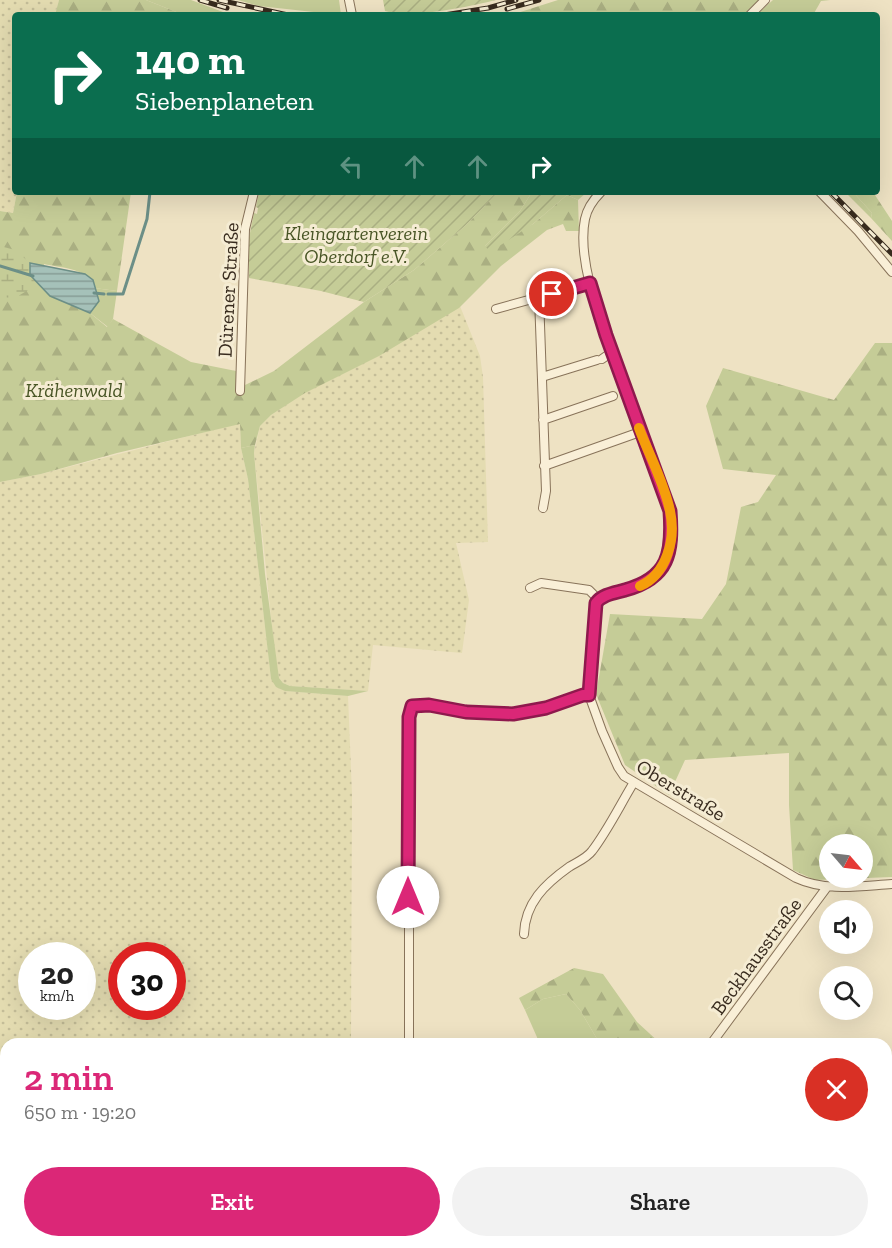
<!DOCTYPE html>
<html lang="en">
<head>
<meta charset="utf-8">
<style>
	:root { --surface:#fff; --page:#f2f2f2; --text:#222; --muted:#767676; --accent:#db2777 }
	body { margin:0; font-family:"Zilla Slab",serif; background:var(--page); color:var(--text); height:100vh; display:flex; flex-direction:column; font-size:22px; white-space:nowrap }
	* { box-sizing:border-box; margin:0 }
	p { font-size:20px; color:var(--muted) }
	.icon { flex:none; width:33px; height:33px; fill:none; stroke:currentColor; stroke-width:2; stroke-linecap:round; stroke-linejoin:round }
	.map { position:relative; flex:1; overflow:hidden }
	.side { position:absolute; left:0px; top:1038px; width:892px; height:210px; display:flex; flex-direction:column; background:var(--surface); border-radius:18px 18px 0 0; box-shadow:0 6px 24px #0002 }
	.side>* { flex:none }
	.top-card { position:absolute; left:12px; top:12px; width:868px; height:183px; border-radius:6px; box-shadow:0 6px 24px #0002; background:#0b6e4f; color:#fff; overflow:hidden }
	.needle { width:39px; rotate:118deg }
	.tools { position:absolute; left:819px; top:834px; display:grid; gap:12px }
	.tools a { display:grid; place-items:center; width:54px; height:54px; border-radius:50%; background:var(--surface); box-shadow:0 6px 24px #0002; font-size:30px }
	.speed { position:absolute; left:18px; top:942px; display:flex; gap:12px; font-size:30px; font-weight:700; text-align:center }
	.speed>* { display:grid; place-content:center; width:78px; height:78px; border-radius:50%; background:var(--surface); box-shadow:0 6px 24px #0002; line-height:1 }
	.speed small { font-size:15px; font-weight:400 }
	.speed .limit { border:9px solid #d22; background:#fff; color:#111 }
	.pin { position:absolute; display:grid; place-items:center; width:51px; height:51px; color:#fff; margin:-26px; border:3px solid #fff; border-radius:50%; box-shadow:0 2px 6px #0007 }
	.me { position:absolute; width:66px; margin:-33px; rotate:0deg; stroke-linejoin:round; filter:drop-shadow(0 0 4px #0008) }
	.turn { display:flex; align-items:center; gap:21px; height:126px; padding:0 24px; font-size:27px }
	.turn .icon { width:78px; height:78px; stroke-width:2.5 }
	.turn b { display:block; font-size:42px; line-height:51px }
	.lanes { display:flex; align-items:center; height:57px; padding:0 24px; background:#0003; justify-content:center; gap:30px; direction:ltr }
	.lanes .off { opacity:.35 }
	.round { display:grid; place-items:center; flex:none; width:63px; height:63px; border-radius:32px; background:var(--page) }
	.summary { display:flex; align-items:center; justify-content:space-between; height:102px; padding:0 24px }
	h1 { font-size:36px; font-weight:600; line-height:45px; color:var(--accent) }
	.action { display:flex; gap:12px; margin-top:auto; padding:12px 24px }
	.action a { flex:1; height:69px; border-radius:36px; background:var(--accent); color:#fff; font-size:24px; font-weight:600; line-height:69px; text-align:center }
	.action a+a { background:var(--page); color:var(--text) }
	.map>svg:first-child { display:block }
	.farmland { fill:url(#farmland-dots); fill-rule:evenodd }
	.green { fill:#c5cc97 }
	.forest { fill:url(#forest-firs); fill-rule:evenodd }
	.wetland { fill:url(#wetland-marsh) }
	.garden { fill:url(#garden-furrows) }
	.water { fill:url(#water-rules); stroke:#6c8f87; stroke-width:1.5 }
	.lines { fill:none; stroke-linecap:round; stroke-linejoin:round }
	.stream { stroke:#6c8f87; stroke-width:3 }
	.street-casing { stroke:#88735a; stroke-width:10 }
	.street { stroke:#f9efd7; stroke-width:8 }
	.rail-casing { stroke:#382b1e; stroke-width:5 }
	.rail { stroke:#f5ecd3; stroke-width:3; stroke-dasharray:9; stroke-linecap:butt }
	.route-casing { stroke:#8e194d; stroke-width:15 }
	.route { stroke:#db2777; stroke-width:10 }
	.slow { stroke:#f59e0b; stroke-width:10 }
	.labels { text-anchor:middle; stroke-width:6; stroke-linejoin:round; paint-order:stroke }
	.park-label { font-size:20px; font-style:italic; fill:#485525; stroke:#f5ecd3 }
	.street-label { font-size:20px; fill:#382b1e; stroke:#f5ecd3 }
</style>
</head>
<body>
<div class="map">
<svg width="892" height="1248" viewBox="0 0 892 1248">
	<defs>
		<pattern id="farmland-dots" width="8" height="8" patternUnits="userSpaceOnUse" patternTransform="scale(1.5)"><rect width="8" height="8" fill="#e4dcb1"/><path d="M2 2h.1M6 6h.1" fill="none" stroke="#c4bd98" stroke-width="1.8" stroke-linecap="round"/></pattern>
		<pattern id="forest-firs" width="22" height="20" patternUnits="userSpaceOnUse" patternTransform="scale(1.5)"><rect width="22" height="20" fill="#c5cc97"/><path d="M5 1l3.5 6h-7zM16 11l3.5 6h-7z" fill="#aaaf82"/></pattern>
		<pattern id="wetland-marsh" width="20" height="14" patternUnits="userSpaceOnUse" patternTransform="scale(1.5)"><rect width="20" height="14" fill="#c5cc97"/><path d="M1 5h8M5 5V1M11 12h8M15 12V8" fill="none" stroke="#aaaf82"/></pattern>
		<pattern id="garden-furrows" width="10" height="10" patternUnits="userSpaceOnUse" patternTransform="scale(1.5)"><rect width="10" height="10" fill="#c5cc97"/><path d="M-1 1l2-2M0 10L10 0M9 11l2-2" fill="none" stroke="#aaaf82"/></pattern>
		<pattern id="water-rules" width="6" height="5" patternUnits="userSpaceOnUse" patternTransform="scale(1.5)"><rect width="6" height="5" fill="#a5c1b9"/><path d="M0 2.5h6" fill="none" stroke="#879d96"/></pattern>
	</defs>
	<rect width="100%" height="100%" fill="#eee2c3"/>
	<path class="farmland" d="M0,0H59L55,15H15V192H17L13,213L0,211Z
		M460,306L480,356L483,377L488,542L456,543L469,600L462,653L373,645L368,691L290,686L283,683L279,678L274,646L254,453L260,426L271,415L305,392Z
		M240,423L241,448L248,479L271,679L285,691L348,696L352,794L351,1044H6V1149L0,1146V482L41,474ZM32,956H82V1006H32ZM122,956H172V1006H122Z
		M0,1160L6,1162V1242H168L180,1248H0Z
		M887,1214H892V1248H407L409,1242H886Z
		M196,1242H291L289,1248H208Z"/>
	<path class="green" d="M146,0H191L231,15H184Z
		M238,0H339L341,15L259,6Z
		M773,0H830L821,1L813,15H756Z
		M845,192H853L872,213L871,218Z
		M94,288L117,291L113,319L108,327L90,313L99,301Z
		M255,445L254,453L265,574L279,678L283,683L290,686L368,691L348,696L285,691L276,687L271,679L248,479L241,448Z
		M566,994L580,1010L600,1044H540L525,1010L543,999Z
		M886,1164H892V1214H887Z"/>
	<path class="forest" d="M59,0H146L184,15H55Z
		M558,0H759L743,15H511Z
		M17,192H131L117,291L94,288C90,268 61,268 44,264L45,289L50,296L90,313L107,327L113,319L191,362L236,371L245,385L274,371L364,302L414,270L466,225L498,192H532L520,211L485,246L533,224L567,195L578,200L579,231H566L563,224L547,230L501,266L459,308L379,356L305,393L271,415L260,426L255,445L241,448L240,424L117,453L41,474L0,482V211L13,213Z
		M853,192H873L892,221V241L871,218L872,213Z
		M875,343H892V877L815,880L793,870L789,805V753L685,760L669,795L625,765L596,694L610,614L702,619L726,584L741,507L758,502L776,475L723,469L706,406L723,368L834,400ZM862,844V878H830V844Z
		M574,968L603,974L637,1022L661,1044H600L580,1010L566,994L543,999L525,1010L519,998Z
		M886,1119H892V1164H887Z"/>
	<path class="wetland" d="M0,246L15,250L30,263V275L45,289L33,287L15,298L0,297Z"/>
	<path class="garden" d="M383,0H496C467,7 412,19 385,11Z
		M259,192H498L466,225L414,270L364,302L321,291L249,278V238L254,213L257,214L258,208L256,207Z
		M532,192H587L578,200L567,195L533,224L490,252L485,246L520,211Z"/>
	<path class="water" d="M30,263L85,274L93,280L99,301L90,313L50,296L30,275Z"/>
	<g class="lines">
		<path class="stream" d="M0,266L33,276
			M94,293L104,294
			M108,294H123L147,219L150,192"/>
		<defs>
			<path id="street" d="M349,0L352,15
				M750,15L765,0
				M601,192C594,199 587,209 585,219C576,263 604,329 618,371C633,411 648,451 664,491C673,522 678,573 639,586C625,591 606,591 596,603L589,695L602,731L618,767L624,776L796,878C826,892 860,886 892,884
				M820,192L858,231L892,272
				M539,297L546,491L543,508
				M496,309L590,283
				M602,359L612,352
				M542,377L597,360
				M240,391L245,229L254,192
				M543,420L613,396
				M544,466L640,432
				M530,588L541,583L589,590L599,600
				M524,934C525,903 545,884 569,867C577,862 587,858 592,851C608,830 620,805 634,782
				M409,1044V717L412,706L429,705L466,712L513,714L546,708L583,695H589
				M711,1044L827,887
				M0,1153L6,1156
				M182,1242L194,1248
				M343,1248L345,1242"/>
		</defs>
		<use href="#street" class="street-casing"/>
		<use href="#street" class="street"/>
		<defs>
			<path id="rail" d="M200,0L227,8
				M219,0L288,15
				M507,9L539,0
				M444,15L488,8L516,0
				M831,192L892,254"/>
		</defs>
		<use href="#rail" class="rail-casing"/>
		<use href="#rail" class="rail"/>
	</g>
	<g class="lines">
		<defs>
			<path id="route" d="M408,897L409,717L412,706L429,705L466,712L513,714L546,708L583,695H589L596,603C603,594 615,593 625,590C669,578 673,553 670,511L606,335L590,283L552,294"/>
		</defs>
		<use href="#route" class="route-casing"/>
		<use href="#route" class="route"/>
		<path class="slow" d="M639,428C649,455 664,482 670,511C676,539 667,574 640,586"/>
	</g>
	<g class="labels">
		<g class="park-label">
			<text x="356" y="240">Kleingartenverein<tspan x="356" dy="23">Oberdorf e.V.</tspan></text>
			<text x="74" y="397">Krähenwald</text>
		</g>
		<g class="street-label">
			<text transform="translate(228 290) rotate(-87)" y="7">Dürener Straße</text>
			<text transform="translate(681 790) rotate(31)" y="7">Oberstraße</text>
			<text transform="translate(756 956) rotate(-54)" y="7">Beckhausstraße</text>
		</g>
	</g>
</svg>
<div class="tools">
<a><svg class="needle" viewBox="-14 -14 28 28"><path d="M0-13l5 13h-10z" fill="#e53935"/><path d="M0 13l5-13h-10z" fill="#767676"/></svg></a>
<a><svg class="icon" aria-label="sound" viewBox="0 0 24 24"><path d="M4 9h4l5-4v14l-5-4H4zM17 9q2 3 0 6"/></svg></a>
<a><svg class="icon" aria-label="search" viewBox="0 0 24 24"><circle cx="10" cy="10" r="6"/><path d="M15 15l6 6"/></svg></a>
</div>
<div class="speed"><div>20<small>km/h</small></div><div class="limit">30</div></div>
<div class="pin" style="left:552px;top:294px;background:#d93025"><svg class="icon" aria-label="arrive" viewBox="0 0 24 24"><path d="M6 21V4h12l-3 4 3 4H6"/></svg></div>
<svg class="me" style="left:408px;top:897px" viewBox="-20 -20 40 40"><circle r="19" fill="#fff"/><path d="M0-13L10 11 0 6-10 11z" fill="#db2777"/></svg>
<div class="top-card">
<div class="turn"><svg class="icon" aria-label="right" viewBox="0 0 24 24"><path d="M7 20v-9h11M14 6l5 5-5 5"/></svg><div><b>140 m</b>Siebenplaneten</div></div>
<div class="lanes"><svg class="icon off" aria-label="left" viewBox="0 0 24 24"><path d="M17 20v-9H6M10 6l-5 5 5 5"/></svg><svg class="icon off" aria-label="ahead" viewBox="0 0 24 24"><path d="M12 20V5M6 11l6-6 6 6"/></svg><svg class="icon off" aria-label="ahead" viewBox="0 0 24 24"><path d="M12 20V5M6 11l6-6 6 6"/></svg><svg class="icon" aria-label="right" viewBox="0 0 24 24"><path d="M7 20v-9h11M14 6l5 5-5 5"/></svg></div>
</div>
<section class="side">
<div class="summary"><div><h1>2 min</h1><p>650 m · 19:20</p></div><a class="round" style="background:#d93025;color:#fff"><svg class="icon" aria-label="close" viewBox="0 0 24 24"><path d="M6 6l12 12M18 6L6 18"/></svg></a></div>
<div class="action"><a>Exit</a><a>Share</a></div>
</section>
</div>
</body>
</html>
